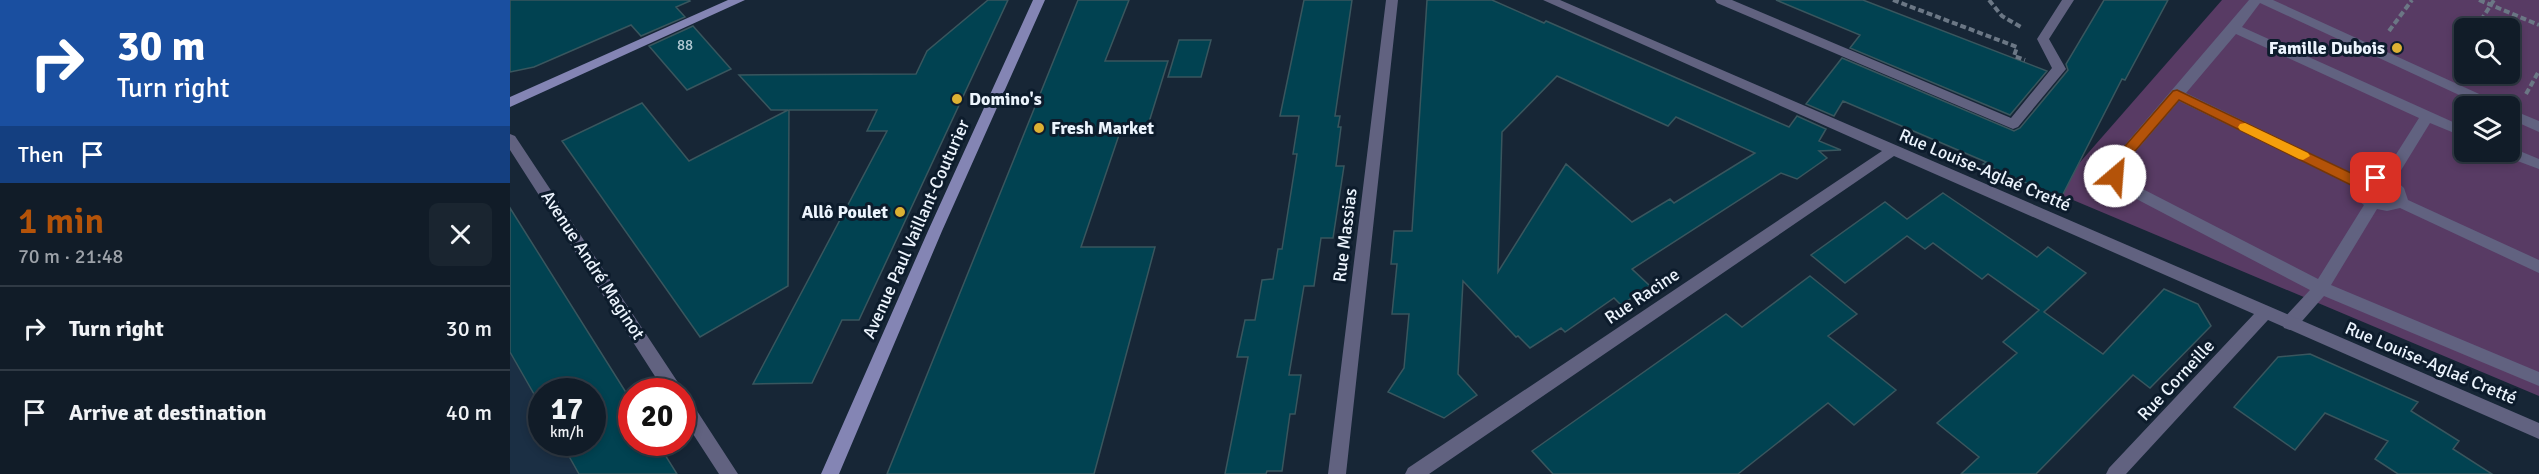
<!DOCTYPE html>
<html lang="en">
<head>
<meta charset="utf-8">
<style>
	:root { --surface:#111c28; --page:#1a2530; --text:#f1f3f6; --muted:#9ca1a8; --line:#303a45; --accent:#b45309 }
	body { margin:0; font-family:Signika,sans-serif; background:var(--page); color:var(--text); height:100vh; display:flex; flex-direction:column; font-size:22px; white-space:nowrap }
	* { box-sizing:border-box; margin:0 }
	p { font-size:20px; color:var(--muted) }
	.icon { flex:none; width:33px; height:33px; fill:none; stroke:currentColor; stroke-width:2; stroke-linecap:round; stroke-linejoin:round }
	.map { position:relative; flex:1; overflow:hidden }
	.sheet { display:flex; flex-direction:column; background:var(--surface); width:510px }
	.sheet>* { flex:none }
	.top-card { background:#1a4fa0; color:#fff; overflow:hidden }
	.controls { position:absolute; left:1944px; top:18px; display:grid; gap:12px }
	.controls a { display:grid; place-items:center; width:66px; height:66px; border-radius:9px; background:var(--surface); box-shadow:0 3px 9px #0003,0 0 0 2px var(--line); font-size:30px }
	.speed { position:absolute; left:18px; top:378px; display:flex; gap:12px; font-size:30px; font-weight:700; text-align:center }
	.speed>* { display:grid; place-content:center; width:78px; height:78px; border-radius:50%; background:var(--surface); box-shadow:0 3px 9px #0003,0 0 0 2px var(--line); line-height:1 }
	.speed small { font-size:15px; font-weight:400 }
	.speed .limit { border:9px solid #d22; background:#fff; color:#111 }
	.pin { position:absolute; display:grid; place-items:center; width:51px; height:51px; color:#fff; margin:-26px; border-radius:12px; box-shadow:0 3px 9px #0006 }
	.me { position:absolute; width:66px; margin:-33px; rotate:27deg; stroke-linejoin:round; filter:drop-shadow(0 0 4px #0008) }
	.turn { display:flex; align-items:center; gap:21px; height:126px; padding:0 18px; font-size:27px }
	.turn .icon { width:78px; height:78px; stroke-width:2.5 }
	.turn b { display:block; font-size:42px; line-height:51px }
	.then { display:flex; align-items:center; height:57px; padding:0 18px; background:#0003; gap:12px; font-size:22px }
	.round { display:grid; place-items:center; flex:none; width:63px; height:63px; border-radius:9px; background:var(--page) }
	.headline { display:flex; align-items:center; justify-content:space-between; height:102px; padding:0 18px }
	h1 { font-size:36px; font-weight:600; line-height:45px; color:var(--accent) }
	ul { padding:0; list-style:none }
	li { display:flex; align-items:center; gap:18px; height:84px; padding:0 18px; border-top:2px solid var(--line) }
	li div { flex:1 }
	li b { display:block; font-size:22px }
	li em { font-style:normal }
	main { display:flex; flex:1; min-height:0 }
	.map>svg:first-child { display:block }
	.built { fill:#1b2f44; fill-rule:evenodd }
	.green { fill:#583b64; fill-rule:evenodd }
	.building { fill:#014251; stroke:#39565e; stroke-width:1.5; fill-rule:evenodd }
	.lines { fill:none; stroke-linecap:round; stroke-linejoin:round }
	.path { stroke:#6b7785; stroke-width:4; stroke-dasharray:6 3; stroke-linecap:butt }
	.lane { fill:#616280; fill-rule:evenodd }
	.street { fill:#616280; fill-rule:evenodd }
	.secondary { fill:#8485b4; fill-rule:evenodd }
	.route { fill:#b45309; stroke:#753606; stroke-width:1.5 }
	.slow { fill:#f59e0b }
	.poi-dot { fill:#ddb133; stroke:#0d1c2c; stroke-width:2 }
	.labels { text-anchor:middle; stroke-width:6; stroke-linejoin:round; paint-order:stroke }
	.number-label { font-size:15px; fill:#b1c8d2 }
	.poi-label { font-size:18px; font-weight:bold; fill:#ecf4fd; stroke:#0d1c2c; text-anchor:end }
	.street-label { font-size:18px; fill:#ecf4fd; stroke:#0d1c2c }
</style>
</head>
<body>
<main>
<section class="sheet">
<div class="top-card">
<div class="turn"><svg class="icon" aria-label="right" viewBox="0 0 24 24"><path d="M7 20v-9h11M14 6l5 5-5 5"/></svg><div><b>30 m</b>Turn right</div></div>
<div class="then">Then<svg class="icon" aria-label="arrive" viewBox="0 0 24 24"><path d="M6 21V4h12l-3 4 3 4H6"/></svg></div>
</div>
<div class="headline"><div><h1>1 min</h1><p>70 m · 21:48</p></div><a class="round"><svg class="icon" aria-label="close" viewBox="0 0 24 24"><path d="M6 6l12 12M18 6L6 18"/></svg></a></div>
<ul>
<li><svg class="icon" aria-label="right" viewBox="0 0 24 24"><path d="M7 20v-9h11M14 6l5 5-5 5"/></svg><div><b>Turn right</b></div><em>30 m</em></li>
<li><svg class="icon" aria-label="arrive" viewBox="0 0 24 24"><path d="M6 21V4h12l-3 4 3 4H6"/></svg><div><b>Arrive at destination</b></div><em>40 m</em></li>
</ul>
</section>
<div class="map">
<svg width="2029" height="474" viewBox="0 0 2029 474">
	<rect width="100%" height="100%" fill="#172636"/>
	<path class="built" d="M0,249L138,474H0ZM32,392H82V442H32Z"/>
	<path class="green" d="M1712,0H2029V396L1544,192ZM1954,28H2000V74H1954ZM1954,106H2000V152H1954Z"/>
	<path class="building" d="M0,0H179L180,1L166,7L175,17L131,36L121,25L24,67L0,72Z
		M478,0H498L349,320H332L302,383L243,384L377,131H357L367,110H279L278,286L190,337L52,141L132,103L179,161L278,110H261L229,75L406,74L417,51Z
		M568,0H619L595,61H658L635,135H609L571,247H645L584,474H377Z
		M794,0H842L825,116H830L828,127H831L826,166H834L823,238H811L804,286H794L779,375H791L785,414H780L772,471H757L756,474H715L738,357H727L735,320H745L752,280L763,279L768,249H772L787,154H783L789,116H770Z
		M917,0H982L1034,23L1036,21L1279,127L1287,116L1316,129L1309,141L1331,150L1309,151L1317,158L1287,179L1271,173L1122,269L1140,286L1111,305L1104,298L1055,332L1051,328L1020,348L1008,336L1006,337L953,281L948,374L967,395L934,418L878,392L894,368L899,314H882L887,264H881L884,231H902ZM1047,76L1158,126L1166,117L1245,153L1164,203L1160,199L1122,222L1056,164L988,272L992,132Z
		M1266,0H1353L1537,71L1500,115L1340,48L1350,35Z
		M1594,0H1658L1615,80L1612,79L1551,198L1473,164L1476,162L1333,101L1324,116L1296,104L1332,58L1504,131L1510,128L1558,70L1556,64Z
		M183,26L221,69L177,90L139,46Z
		M669,40H701L691,77H658Z
		M1433,193L1527,257L1538,247L1576,273L1534,312L1593,354L1654,289L1688,304L1701,326L1640,388L1623,375L1526,474H1451L1469,457L1427,423L1507,353L1493,342L1529,310L1478,274L1472,279L1423,243L1415,249L1397,236L1335,283L1301,255L1375,202L1397,219Z
		M0,208L122,402V442H147L167,474H69L51,442H82V392H32V408L0,352Z
		M1300,276L1347,314L1318,336L1386,390L1344,425L1318,403L1228,474H1043L1022,451L1216,314L1232,327Z
		M1800,354L1908,402L1901,411L1949,441L1943,449L1982,474H1888L1865,459L1878,441L1815,413L1785,450L1724,407L1768,357Z"/>
	<g class="lines">
		<path class="path" d="M1383,0L1507,47L1504,56L1515,60
			M1479,0L1492,16L1511,27
			M1969,0L2029,25
			M1966,28L1984,0
			M1879,31L1902,0
			M1945,61L1954,46
			M2016,94L2029,71"/>
		<path class="lane" d="M1205,0H1222L1501,118L1542,68L1527,39L1552,0H1564L1539,39L1556,69L1508,127L1503,129L1207,3Z
			M1739,0H1763L1989,103L1990,106H1973L1750,3L1732,27L1954,127V137L1920,123L1885,180L1894,188L1898,200L2029,260V273L1890,208L1877,211L1867,209L1821,285L2029,372V386L1814,296L1786,328L1780,330L1774,328L1772,323L1774,318L1800,290L1615,193L1598,176L1602,160ZM1726,34L1909,118L1873,175L1856,172L1847,176L1676,93ZM1669,101L1841,185L1846,199L1854,205L1808,279L1625,185L1612,174L1614,165ZM1858,182L1872,186L1884,196V199C1872,200 1857,199 1855,184Z
			M2000,109L2029,121V132L2000,119Z
			M2000,147L2029,159V169L1994,156L1992,152H2000Z"/>
		<path class="street" d="M876,0H888L836,474H818Z
			M1033,0H1050L2029,423V439L1758,320L1616,474H1596L1599,468L1744,314L1384,156L919,474H895L898,468L1372,151Z
			M0,134L5,136L171,387L173,392L172,394V392H155L0,150Z
			M172,395L178,397L228,474H209L172,417Z"/>
		<path class="secondary" d="M218,0H235L0,107V97Z
			M523,0H535L432,231L329,474H311L418,231Z"/>
	</g>
	<path class="route" d="M1667,90L1847,176C1854,172 1868,170 1873,178L1871,181L1858,182L1848,187L1843,186L1669,100L1613,165L1610,179H1601L1599,176L1602,161L1663,91Z"/>
	<path class="slow" d="M1735,123L1798,153L1800,156L1793,160L1789,159L1730,130L1728,127L1730,124Z"/>
	<g class="poi-dot">
		<circle cx="1887" cy="48" r="6"/>
		<circle cx="447" cy="99" r="6"/>
		<circle cx="529" cy="128" r="6"/>
		<circle cx="390" cy="212" r="6"/>
	</g>
	<g class="labels">
		<g class="number-label">
			<text x="175" y="50">88</text>
		</g>
		<g class="poi-label">
			<text x="1875" y="54">Famille Dubois</text>
			<text x="459" y="105" text-anchor="start">Domino's</text>
			<text x="541" y="134" text-anchor="start">Fresh Market</text>
			<text x="378" y="218">Allô Poulet</text>
		</g>
		<g class="street-label">
			<text transform="translate(1475 170) rotate(23)" y="6">Rue Louise-Aglaé Cretté</text>
			<text transform="translate(406 229) rotate(-66)" y="6">Avenue Paul Vaillant-Couturier</text>
			<text transform="translate(835 235) rotate(-83)" y="6">Rue Massias</text>
			<text transform="translate(83 265) rotate(57)" y="6">Avenue André Maginot</text>
			<text transform="translate(1132 296) rotate(-34)" y="6">Rue Racine</text>
			<text transform="translate(1921 363) rotate(23)" y="6">Rue Louise-Aglaé Cretté</text>
			<text transform="translate(1666 380) rotate(-47)" y="6">Rue Corneille</text>
		</g>
	</g>
</svg>
<div class="controls">
<a><svg class="icon" aria-label="search" viewBox="0 0 24 24"><circle cx="10" cy="10" r="6"/><path d="M15 15l6 6"/></svg></a>
<a><svg class="icon" aria-label="layers" viewBox="0 0 24 24"><path d="M12 4l9 5-9 5-9-5zM3 14l9 5 9-5"/></svg></a>
</div>
<div class="speed"><div>17<small>km/h</small></div><div class="limit">20</div></div>
<div class="pin" style="left:1866px;top:178px;background:#d93025"><svg class="icon" aria-label="arrive" viewBox="0 0 24 24"><path d="M6 21V4h12l-3 4 3 4H6"/></svg></div>
<svg class="me" style="left:1605px;top:176px" viewBox="-20 -20 40 40"><circle r="19" fill="#fff"/><path d="M0-13L10 11 0 6-10 11z" fill="#b45309"/></svg>
</div>
</main>
</body>
</html>
